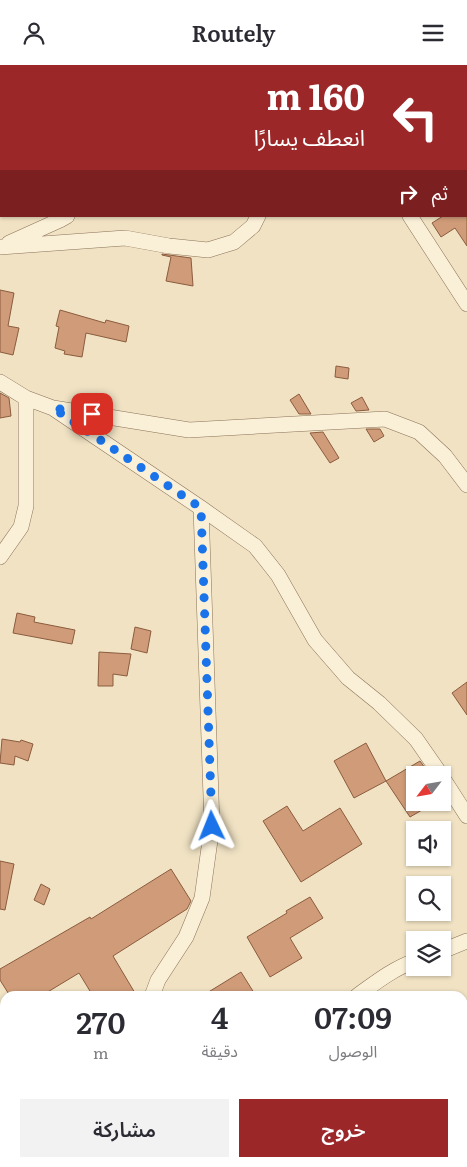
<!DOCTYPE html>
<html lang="ar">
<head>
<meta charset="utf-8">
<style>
	:root { --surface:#fff; --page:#f2f2f3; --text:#2b2b33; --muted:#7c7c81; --accent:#9c2729 }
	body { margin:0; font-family:Literata,"Noto Sans Arabic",serif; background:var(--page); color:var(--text); direction:rtl; height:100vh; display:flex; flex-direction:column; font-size:19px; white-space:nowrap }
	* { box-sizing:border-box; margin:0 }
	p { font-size:16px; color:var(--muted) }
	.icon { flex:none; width:28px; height:28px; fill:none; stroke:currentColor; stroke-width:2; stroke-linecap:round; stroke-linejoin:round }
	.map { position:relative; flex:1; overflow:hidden; direction:ltr }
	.details { position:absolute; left:0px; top:926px; width:468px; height:176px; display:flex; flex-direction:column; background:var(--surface); border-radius:15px 15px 0 0; box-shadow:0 1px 4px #0004; direction:rtl }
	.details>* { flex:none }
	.top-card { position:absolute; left:0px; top:0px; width:468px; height:152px; box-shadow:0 1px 4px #0004; direction:rtl; background:#9c2729; color:#fff; overflow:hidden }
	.needle { width:32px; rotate:239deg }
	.buttons { position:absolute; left:406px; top:701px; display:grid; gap:10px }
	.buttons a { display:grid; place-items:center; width:45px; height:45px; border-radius:0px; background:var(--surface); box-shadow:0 1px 4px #0004; font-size:25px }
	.pin { position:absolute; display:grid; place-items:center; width:42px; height:42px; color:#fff; margin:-21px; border-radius:10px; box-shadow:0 2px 8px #0006 }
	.me { position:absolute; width:55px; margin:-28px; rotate:358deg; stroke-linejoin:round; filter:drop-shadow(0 0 4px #0008) }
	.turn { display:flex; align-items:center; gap:18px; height:105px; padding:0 20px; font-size:22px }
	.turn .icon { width:65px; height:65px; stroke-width:2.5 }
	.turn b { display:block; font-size:35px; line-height:42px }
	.then { display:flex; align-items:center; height:48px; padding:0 20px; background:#0003; gap:10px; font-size:19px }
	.eta { display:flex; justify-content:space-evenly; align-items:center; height:85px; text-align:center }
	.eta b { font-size:30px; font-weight:600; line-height:35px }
	.primary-button { display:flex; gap:10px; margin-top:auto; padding:10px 20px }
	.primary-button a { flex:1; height:58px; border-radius:0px; background:var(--accent); color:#fff; font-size:20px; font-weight:600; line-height:58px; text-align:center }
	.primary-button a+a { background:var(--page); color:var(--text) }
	header { display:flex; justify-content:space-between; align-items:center; height:65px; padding:0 20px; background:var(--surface); font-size:22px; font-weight:600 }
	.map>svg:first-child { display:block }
	.building { fill:#cf9b78; stroke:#8b5c3e }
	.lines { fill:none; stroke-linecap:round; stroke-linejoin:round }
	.minor-casing { stroke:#8b7359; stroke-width:16 }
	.minor { stroke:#faefd7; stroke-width:15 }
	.route { stroke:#1a73e8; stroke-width:9; stroke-dasharray:0 16.2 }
</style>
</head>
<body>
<header><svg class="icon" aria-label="menu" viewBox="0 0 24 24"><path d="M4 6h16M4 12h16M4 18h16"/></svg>Routely<svg class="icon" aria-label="person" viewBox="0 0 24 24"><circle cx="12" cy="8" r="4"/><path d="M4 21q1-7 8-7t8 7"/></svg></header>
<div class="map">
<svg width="467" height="1102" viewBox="0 0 467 1102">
	<rect width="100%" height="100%" fill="#f0e2c3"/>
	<path class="building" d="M443,151H467V181L455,163L441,172L432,158Z
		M162,189L191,193L193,221L166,216L171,192L162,190Z
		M0,225L14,228L8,261L19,263L13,290L0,287Z
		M60,245L105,258L106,255L129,261L126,277L86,268L82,292L64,289L65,286L55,283L59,262L56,261Z
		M336,301L349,303L348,314L335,312Z
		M0,328L9,333L11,351L0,353Z
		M299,329L311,349H299L290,335Z
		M362,332L369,345L356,346L351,338Z
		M366,364H380L384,371L374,377Z
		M323,367L339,393L330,398L310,368Z
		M17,548L35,552L34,557L75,565L72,579L13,568Z
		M135,562L151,566L147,588L131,584Z
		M99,587L131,589L127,611L113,609V621H98Z
		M467,617V650L452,628Z
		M2,674L20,677L21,675L33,679L28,696L15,691L14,700L0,698Z
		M366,678L386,716L354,733L334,696Z
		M420,696L430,710H415V738H434L410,752L386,716Z
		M287,741L303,766L340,743L362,779L301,817L263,756Z
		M0,796L14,799L5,845L0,844Z
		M171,804L191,836L187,844L113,891L135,928L129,931H93L79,908L41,931H10L0,915V904L90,852L91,854Z
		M41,819L50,824L44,840L34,835Z
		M310,832L323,853L290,873L302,893L270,912L247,872L287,848L286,846Z
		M241,907L256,931H202Z"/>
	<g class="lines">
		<defs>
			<path id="minor" d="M291,0L292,1
				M174,1L175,0
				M410,151L467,239
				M9,178L60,155L67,151
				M0,182L125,173L169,181L208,185L234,177L253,161L258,151
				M0,317L26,333L53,343L189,365L385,354L419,367L445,391L467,420
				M53,343L201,443L255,481L278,510L315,575L348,613L379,638L416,674L441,710
				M0,492L21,462L26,441V333
				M442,712L467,751
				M442,886L467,876
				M152,931L158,915L186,872L202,833L212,761L201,443
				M357,931C375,918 394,903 415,896
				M176,1098L179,1102
				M10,1102L22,1098"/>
		</defs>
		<use href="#minor" class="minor-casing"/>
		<use href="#minor" class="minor"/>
	</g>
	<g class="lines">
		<path class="route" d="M92,349L53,343L201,443L212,761"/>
	</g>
</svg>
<div class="buttons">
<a><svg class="needle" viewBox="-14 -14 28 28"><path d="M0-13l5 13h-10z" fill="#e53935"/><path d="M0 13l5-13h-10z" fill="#7c7c81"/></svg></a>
<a><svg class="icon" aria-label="sound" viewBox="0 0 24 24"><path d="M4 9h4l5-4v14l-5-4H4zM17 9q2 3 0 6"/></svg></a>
<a><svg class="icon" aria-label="search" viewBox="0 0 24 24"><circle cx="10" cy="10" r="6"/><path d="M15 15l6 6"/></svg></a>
<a><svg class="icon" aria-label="layers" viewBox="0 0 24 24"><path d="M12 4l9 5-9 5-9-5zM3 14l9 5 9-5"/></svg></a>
</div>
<div class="pin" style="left:92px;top:349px;background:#d93025"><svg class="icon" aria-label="arrive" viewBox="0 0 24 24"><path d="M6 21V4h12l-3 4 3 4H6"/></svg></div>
<svg class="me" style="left:212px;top:761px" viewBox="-20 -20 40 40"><path d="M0-17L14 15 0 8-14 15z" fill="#1a73e8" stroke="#fff" stroke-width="4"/></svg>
<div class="top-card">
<div class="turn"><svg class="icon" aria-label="left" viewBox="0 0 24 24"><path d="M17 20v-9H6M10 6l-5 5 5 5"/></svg><div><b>160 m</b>انعطف يسارًا</div></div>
<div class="then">ثم<svg class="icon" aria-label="right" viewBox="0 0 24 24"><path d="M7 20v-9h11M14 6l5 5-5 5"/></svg></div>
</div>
<section class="details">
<div class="eta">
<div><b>07:09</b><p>الوصول</p></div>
<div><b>4</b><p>دقيقة</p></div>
<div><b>270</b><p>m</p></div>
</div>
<div class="primary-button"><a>خروج</a><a>مشاركة</a></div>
</section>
</div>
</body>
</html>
